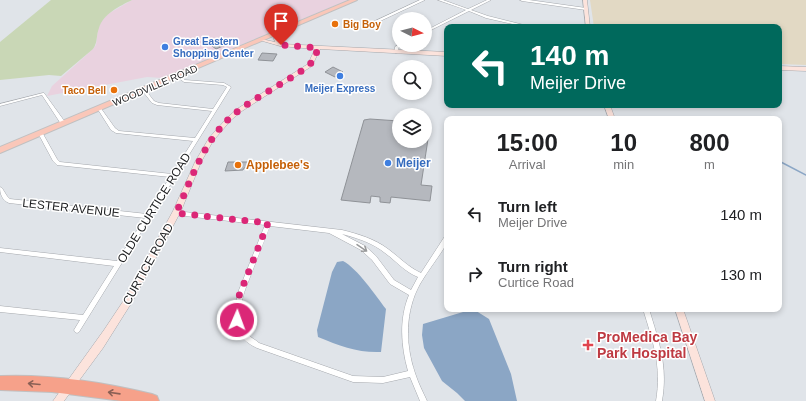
<!DOCTYPE html>
<html lang="en">
<head>
<meta charset="utf-8">
<style>
	:root { --surface:#fff; --page:#f2f2f2; --text:#202124; --muted:#757577 }
	body { margin:0; font-family:Arial,sans-serif; background:var(--page); color:var(--text); height:100vh; display:flex; flex-direction:column; font-size:15px; white-space:nowrap }
	* { box-sizing:border-box; margin:0 }
	p { font-size:13px; color:var(--muted) }
	.icon { flex:none; width:22px; height:22px; fill:none; stroke:currentColor; stroke-width:2; stroke-linecap:round; stroke-linejoin:round }
	.map { position:relative; flex:1; overflow:hidden }
	.panel { position:absolute; left:444px; top:116px; width:338px; height:196px; display:flex; flex-direction:column; background:var(--surface); border-radius:8px; box-shadow:0 2px 6px #0003 }
	.panel>* { flex:none }
	.banner { position:absolute; left:444px; top:24px; width:338px; height:84px; border-radius:8px; box-shadow:0 2px 6px #0003; background:#00695c; color:#fff; overflow:hidden }
	.needle { width:26px; rotate:96deg }
	.tools { position:absolute; left:392px; top:12px; display:grid; gap:8px }
	.tools a { display:grid; place-items:center; width:40px; height:40px; border-radius:50%; background:var(--surface); box-shadow:0 2px 6px #0003; font-size:20px }
	.pin { position:absolute; display:grid; place-items:center; width:34px; height:34px; color:#fff; margin:-41px -17px; border-radius:50% 50% 50% 0; rotate:-45deg; box-shadow:0 0 4px #0007 }
	.pin .icon { rotate:45deg }
	.me { position:absolute; width:44px; margin:-22px; rotate:2deg; stroke-linejoin:round; filter:drop-shadow(0 0 3px #0008) }
	.turn { display:flex; align-items:center; gap:14px; height:84px; padding:0 20px; font-size:18px }
	.turn .icon { width:52px; height:52px; stroke-width:2.5 }
	.turn b { display:block; font-size:28px; line-height:34px }
	.eta { display:flex; justify-content:space-evenly; align-items:center; height:68px; text-align:center }
	.eta b { font-size:24px; font-weight:600; line-height:28px }
	ul { padding:0; list-style:none }
	li { display:flex; align-items:center; gap:12px; height:60px; padding:0 20px }
	li div { flex:1 }
	li b { display:block; font-size:15px }
	li em { font-style:normal }
	.map>svg:first-child { display:block }
	.commercial { fill:#e9d2df }
	.industrial { fill:#e2d9c4 }
	.green { fill:#c9d7b6 }
	.water { fill:#8ba6c5 }
	.lines { fill:none; stroke-linecap:round; stroke-linejoin:round }
	.stream { stroke:#8ba6c5; stroke-width:1.5 }
	.building { fill:#b5b8be; stroke:#8f9297 }
	.street-casing { stroke:#a5a8ad; stroke-width:1 }
	.secondary-casing { stroke:#a5a8ad; stroke-width:1 }
	.primary-casing { stroke:#c0c0c1; stroke-width:2 }
	.highway-casing { stroke:#c0c0c1; stroke-width:2 }
	.street { fill:#fff; fill-rule:evenodd }
	.secondary { fill:#fce3dc; fill-rule:evenodd }
	.primary { fill:#fac7b9; fill-rule:evenodd }
	.highway { fill:#f6a18a; fill-rule:evenodd }
	.oneway { stroke:#999a9b }
	.oneway2 { stroke:#8a6055 }
	.route { stroke:#db2777; stroke-width:7; stroke-dasharray:0 12.6 }
	.food-dot { fill:#e8710a; stroke:#fff; stroke-width:1.5 }
	.shop-dot { fill:#3f7fe0; stroke:#fff; stroke-width:1.5 }
	.health-dot { fill:#e0444e; stroke:#fff; stroke-width:1.5 }
	.labels { text-anchor:middle; stroke-width:3; stroke-linejoin:round; paint-order:stroke }
	.far-food-label { font-size:10px; font-weight:bold; fill:#c56008; stroke:#fff; text-anchor:start }
	.far-shop-label { font-size:10px; font-weight:bold; fill:#366cbe; stroke:#fff; text-anchor:start }
	.far-street-label { font-size:10px; fill:#1d1e20; stroke:#fff }
	.shop-label { font-size:12px; font-weight:bold; fill:#366cbe; stroke:#fff; text-anchor:start }
	.food-label { font-size:12px; font-weight:bold; fill:#c56008; stroke:#fff; text-anchor:start }
	.street-label { font-size:12px; fill:#1d1e20; stroke:#fff }
	.near-health-label { font-size:14px; font-weight:bold; fill:#be3a42; stroke:#fff; text-anchor:start }
</style>
</head>
<body>
<div class="map">
<svg width="806" height="401" viewBox="0 0 806 401">
	<rect width="100%" height="100%" fill="#e0e4e9"/>
	<path class="commercial" d="M132,0H348L162,78L147,77L47,96L52,86L93,49L96,45L98,29L101,22L108,14Z"/>
	<path class="industrial" d="M590,0H806V65L779,64V27H594Z"/>
	<path class="green" d="M51,0H132C120,6 103,14 99,28C96,35 98,42 93,49L61,76L49,75L0,80V42Z"/>
	<path class="water" d="M343,261C357,268 376,296 386,309L381,352C358,353 340,346 318,337L317,330L332,272L337,262Z
		M473,309L489,319L511,374L517,401H465L457,393L442,381L424,348L422,335L423,324Z"/>
	<g class="lines">
		<path class="stream" d="M779,161L806,175"/>
	</g>
	<path class="building" d="M233,38L237,40L216,49L212,46Z
		M262,53L277,54L273,61L258,60Z
		M333,67L343,72L335,77L325,72Z
		M370,119L399,121V141H425V125L430,126L421,185L432,186L430,201L391,197L390,203L380,202V197L371,196L370,203L341,200L364,120Z
		M228,162H249L247,168H244L243,170L225,171Z"/>
	<g class="lines">
		<defs>
			<path id="street" d="M420,0H425L376,23L373,22Z
				M438,0H443L468,9L487,0H491L471,10L488,16L532,27H526L486,18L469,11L425,33V31L466,10Z
				M520,0H529L586,8L588,9L586,10L522,1Z
				M399,44V45H402L399,47L397,53H395V47Z
				M176,74H178L185,80L224,83L231,87L79,332L77,333L75,332L74,330L80,320L0,312V306L83,315L114,266L0,252V248L117,261L145,218L9,203C2,200 0,194 0,187L2,188L7,196L10,199L147,214L170,177L57,165L53,161L38,133V132H42L57,159L60,162L172,174L193,141L116,133L111,130L97,108L99,107H100L115,128L119,131L195,138L212,111L157,105L152,103L141,89L142,88H144L154,101L159,103L213,109L227,87L223,85L184,82L176,76Z
				M43,93H44L65,122V124H61L42,95L0,106V104Z
				M176,211L342,230C358,234 375,239 388,249C399,257 408,267 421,273L445,236H447V243C439,257 428,270 420,284C405,311 405,344 415,373C418,383 423,392 427,401H420L410,377L383,383L353,382L257,348C231,336 232,314 239,290L265,225L176,215L174,214L173,213L174,212ZM270,226L329,233L361,250L372,260L390,284L409,295C399,319 401,346 408,371L383,377L353,376L259,343C256,340 251,338 249,335C236,322 240,305 245,290ZM342,234C357,238 373,243 385,253C396,261 405,272 418,277L411,290L394,280L376,256L365,246Z
				M643,309H649C659,342 668,366 662,401H656C662,366 653,342 643,309Z"/>
			<path id="secondary" d="M583,0H587L590,27H586Z
				M278,30L282,31L278,39L281,43L283,44L301,45L447,52V56L320,49L312,66L242,111L231,120L213,141L201,162L181,211L132,302L103,348L64,401H53L104,330L126,297L173,211L195,162L209,138L227,118L237,109L308,64L315,49L280,46L259,40L261,39L275,42L274,39Z
				M779,66L806,67V71L779,70Z
				M604,105H610L615,119H609Z
				M675,309H683L715,401H705Z"/>
			<path id="primary" d="M350,0H357L0,153V147Z"/>
			<path id="highway" d="M0,376C50,374 103,382 152,394L157,396L159,401H122L52,392L0,390Z"/>
		</defs>
		<use href="#street" class="street-casing"/>
		<use href="#secondary" class="secondary-casing"/>
		<use href="#primary" class="primary-casing"/>
		<use href="#highway" class="highway-casing"/>
		<use href="#street" class="street"/>
		<use href="#secondary" class="secondary"/>
		<use href="#primary" class="primary"/>
		<use href="#highway" class="highway"/>
	</g>
	<defs><path id="oneway-shaft" d="M-6 0H5M1.5-3L5.5 0L1.5 3" fill="none" stroke-width="1.6" stroke-linecap="round" stroke-linejoin="round"/></defs>
	<use class="oneway" href="#oneway-shaft" transform="translate(362 248) rotate(34)"/>
	<g class="oneway2">
		<use href="#oneway-shaft" transform="translate(34 384) rotate(-175)"/>
		<use href="#oneway-shaft" transform="translate(114 393) rotate(-172)"/>
	</g>
	<g class="lines">
		<path class="route" d="M237,320V306L239,296L268,223L176,213C193,176 205,136 238,111C260,94 286,83 308,66L314,60L318,48L281,45"/>
	</g>
	<g class="food-dot">
		<circle cx="335" cy="24" r="4"/>
		<circle cx="114" cy="90" r="4"/>
		<circle cx="238" cy="165" r="4"/>
	</g>
	<g class="shop-dot">
		<circle cx="165" cy="47" r="4"/>
		<circle cx="340" cy="76" r="4"/>
		<circle cx="388" cy="163" r="4"/>
	</g>
	<path class="health-dot" d="M586 339h4v4h4v4h-4v4h-4v-4h-4v-4h4z"/>
	<g class="labels">
		<g class="far-food-label">
			<text x="343" y="28">Big Boy</text>
			<text x="106" y="94" text-anchor="end">Taco Bell</text>
		</g>
		<g class="far-shop-label">
			<text x="173" y="45">Great Eastern<tspan x="173" dy="12">Shopping Center</tspan></text>
			<text x="340" y="92" text-anchor="middle">Meijer Express</text>
		</g>
		<g class="far-street-label">
			<text transform="translate(155 85) rotate(-23)" y="4">WOODVILLE ROAD</text>
		</g>
		<g class="shop-label">
			<text x="396" y="167">Meijer</text>
		</g>
		<g class="food-label">
			<text x="246" y="169">Applebee's</text>
		</g>
		<g class="street-label">
			<text transform="translate(71 208) rotate(6)" y="4">LESTER AVENUE</text>
			<text transform="translate(154 208) rotate(-58)" y="4">OLDE CURTICE ROAD</text>
			<text transform="translate(148 264) rotate(-61)" y="4">CURTICE ROAD</text>
		</g>
		<g class="near-health-label">
			<text x="597" y="342">ProMedica Bay<tspan x="597" dy="16">Park Hospital</tspan></text>
		</g>
	</g>
</svg>
<div class="tools">
<a><svg class="needle" viewBox="-14 -14 28 28"><path d="M0-13l5 13h-10z" fill="#e53935"/><path d="M0 13l5-13h-10z" fill="#757577"/></svg></a>
<a><svg class="icon" aria-label="search" viewBox="0 0 24 24"><circle cx="10" cy="10" r="6"/><path d="M15 15l6 6"/></svg></a>
<a><svg class="icon" aria-label="layers" viewBox="0 0 24 24"><path d="M12 4l9 5-9 5-9-5zM3 14l9 5 9-5"/></svg></a>
</div>
<div class="pin" style="left:281px;top:45px;background:#d93025"><svg class="icon" aria-label="arrive" viewBox="0 0 24 24"><path d="M6 21V4h12l-3 4 3 4H6"/></svg></div>
<svg class="me" style="left:237px;top:320px" viewBox="-20 -20 40 40"><circle r="17" fill="#db2777" stroke="#fff" stroke-width="3"/><path d="M0-11L8 9 0 5-8 9z" fill="#fff"/></svg>
<div class="banner">
<div class="turn"><svg class="icon" aria-label="left" viewBox="0 0 24 24"><path d="M17 20v-9H6M10 6l-5 5 5 5"/></svg><div><b>140 m</b>Meijer Drive</div></div>
</div>
<section class="panel">
<div class="eta">
<div><b>15:00</b><p>Arrival</p></div>
<div><b>10</b><p>min</p></div>
<div><b>800</b><p>m</p></div>
</div>
<ul>
<li><svg class="icon" aria-label="left" viewBox="0 0 24 24"><path d="M17 20v-9H6M10 6l-5 5 5 5"/></svg><div><b>Turn left</b><p>Meijer Drive</p></div><em>140 m</em></li>
<li><svg class="icon" aria-label="right" viewBox="0 0 24 24"><path d="M7 20v-9h11M14 6l5 5-5 5"/></svg><div><b>Turn right</b><p>Curtice Road</p></div><em>130 m</em></li>
</ul>
</section>
</div>
</body>
</html>
